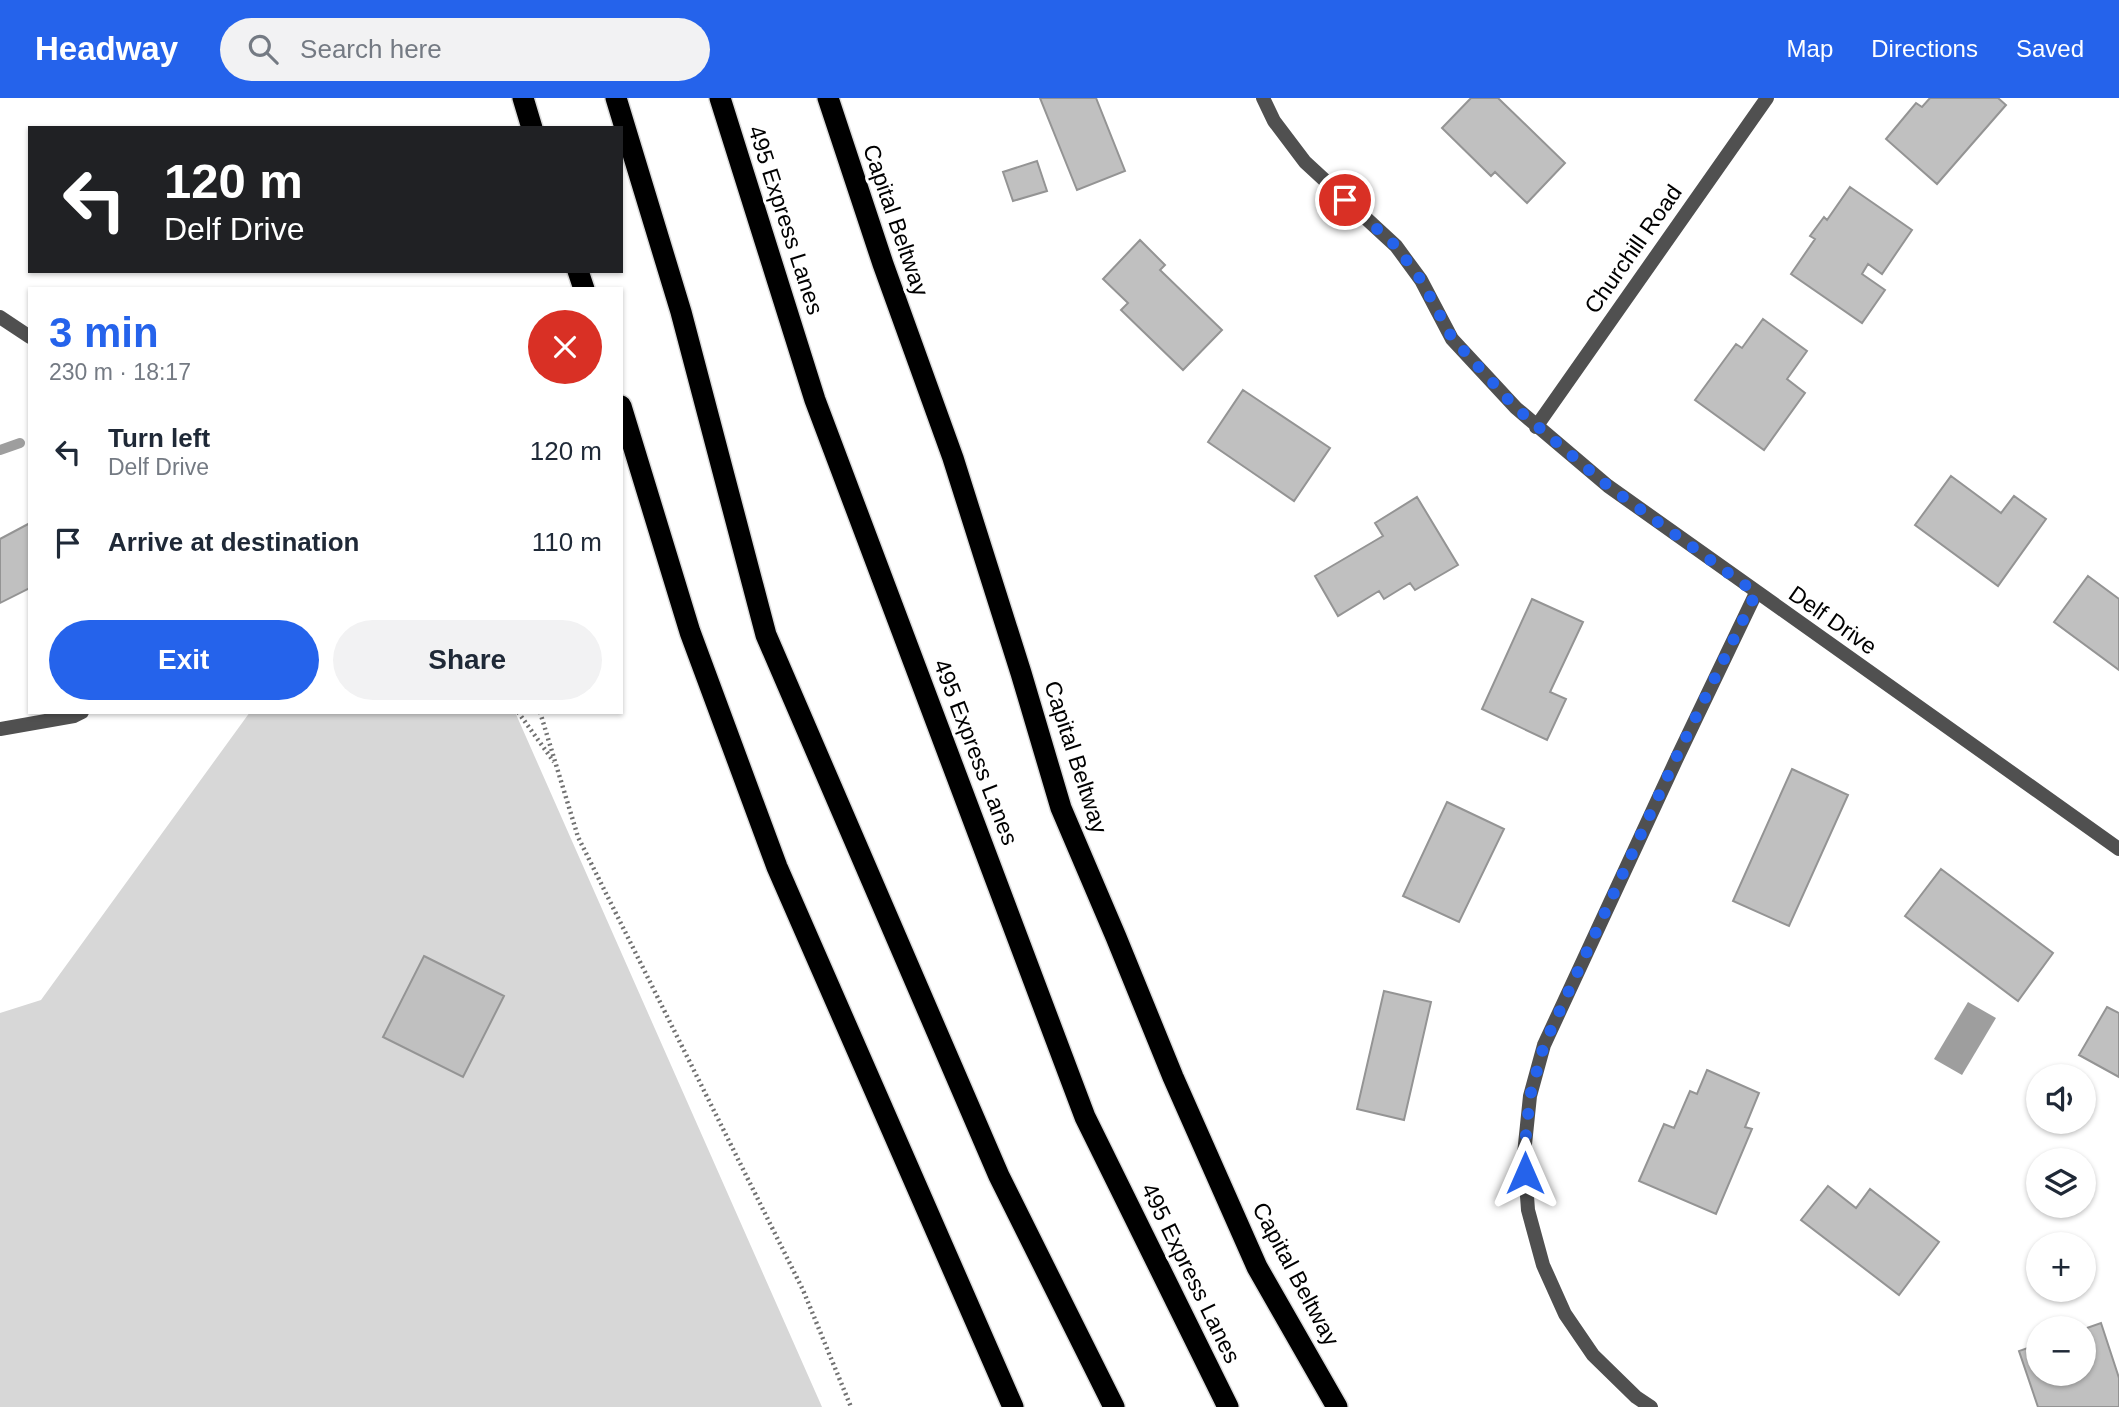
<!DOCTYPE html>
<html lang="en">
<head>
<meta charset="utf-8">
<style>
	:root { --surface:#fff; --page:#f2f2f3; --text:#1f2937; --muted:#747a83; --accent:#2563eb }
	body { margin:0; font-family:Arial,sans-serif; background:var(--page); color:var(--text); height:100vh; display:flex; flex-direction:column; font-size:26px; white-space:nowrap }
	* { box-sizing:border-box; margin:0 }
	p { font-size:23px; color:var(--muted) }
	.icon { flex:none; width:38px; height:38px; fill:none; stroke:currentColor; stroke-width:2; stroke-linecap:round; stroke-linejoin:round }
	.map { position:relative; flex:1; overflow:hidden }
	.drawer { position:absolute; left:28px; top:189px; width:595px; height:427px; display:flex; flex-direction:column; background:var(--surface); border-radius:0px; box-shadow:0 2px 5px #0004 }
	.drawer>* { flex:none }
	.guide { position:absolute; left:28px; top:28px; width:595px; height:147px; border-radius:0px; box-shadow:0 2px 5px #0004; background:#202124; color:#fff; overflow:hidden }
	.tools { position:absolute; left:2026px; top:966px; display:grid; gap:14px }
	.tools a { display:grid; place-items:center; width:70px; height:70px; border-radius:50%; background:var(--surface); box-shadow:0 2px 5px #0004; font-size:35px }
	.pin { position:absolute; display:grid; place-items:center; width:60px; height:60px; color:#fff; margin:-30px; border:4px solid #fff; border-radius:50%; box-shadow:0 2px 7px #0007 }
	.me { position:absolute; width:77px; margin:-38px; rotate:0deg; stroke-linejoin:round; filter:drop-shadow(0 0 5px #0008) }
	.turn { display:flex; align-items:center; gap:24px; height:147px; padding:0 21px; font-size:32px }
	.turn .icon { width:91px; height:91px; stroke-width:2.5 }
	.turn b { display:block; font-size:49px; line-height:60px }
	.round { display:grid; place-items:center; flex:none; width:74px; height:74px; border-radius:37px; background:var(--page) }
	.head { display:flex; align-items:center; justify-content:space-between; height:119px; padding:0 21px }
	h1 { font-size:42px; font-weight:700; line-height:52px; color:var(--accent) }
	.cta { display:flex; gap:14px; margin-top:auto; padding:14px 21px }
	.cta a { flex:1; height:80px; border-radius:42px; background:var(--accent); color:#fff; font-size:28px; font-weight:700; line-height:80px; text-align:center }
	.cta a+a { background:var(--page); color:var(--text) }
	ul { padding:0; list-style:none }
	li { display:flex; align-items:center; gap:21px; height:91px; padding:0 21px }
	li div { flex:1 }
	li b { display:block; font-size:26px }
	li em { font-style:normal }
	header { display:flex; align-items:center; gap:42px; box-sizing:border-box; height:98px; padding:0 35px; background:var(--accent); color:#fff }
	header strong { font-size:33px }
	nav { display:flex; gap:38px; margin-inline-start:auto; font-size:24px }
	.search { width:490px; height:63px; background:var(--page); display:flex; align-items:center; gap:18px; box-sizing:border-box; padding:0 24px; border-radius:38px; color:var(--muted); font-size:26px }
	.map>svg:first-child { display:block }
	.green { fill:#d7d7d7 }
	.water { fill:#9e9e9e }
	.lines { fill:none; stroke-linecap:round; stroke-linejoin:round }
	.stream { stroke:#9e9e9e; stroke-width:10 }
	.building { fill:#c0c0c0; stroke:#949494; stroke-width:2 }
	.motorway-casing { stroke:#dbdbdb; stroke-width:24 }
	.path { stroke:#727272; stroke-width:4.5; stroke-dasharray:2 3.5; stroke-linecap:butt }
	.minor { stroke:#505050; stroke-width:14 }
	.motorway { stroke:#000; stroke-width:21 }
	.route { stroke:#2563eb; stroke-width:12; stroke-dasharray:0 21.6 }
	.labels { text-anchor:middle; stroke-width:6; stroke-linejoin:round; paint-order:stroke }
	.street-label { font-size:23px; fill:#000; stroke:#fff }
</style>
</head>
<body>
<header>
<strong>Headway</strong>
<div class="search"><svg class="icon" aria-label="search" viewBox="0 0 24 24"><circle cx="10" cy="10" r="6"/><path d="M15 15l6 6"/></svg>Search here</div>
<nav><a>Map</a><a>Directions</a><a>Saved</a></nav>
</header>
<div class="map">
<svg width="2119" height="1309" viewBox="0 0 2119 1309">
	<rect width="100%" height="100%" fill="#fff"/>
	<path class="green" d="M250,614H515L822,1309H0V915L41,902Z"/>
	<path class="water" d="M1968,904L1996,920L1962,977L1934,961Z"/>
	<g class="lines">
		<path class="stream" d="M0,352L20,345"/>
	</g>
	<path class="building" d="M1040,0H1096L1125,73L1077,92Z
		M1471,0H1498L1565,65L1527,105L1495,74L1491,78L1442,30Z
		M1930,0H1998L2006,7L1937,86L1886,41L1916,5L1922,9Z
		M1037,63L1047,93L1013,103L1003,74Z
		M1850,89L1912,132L1882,176L1868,166L1862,176L1885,192L1862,225L1791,176L1815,141L1810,138L1824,119L1827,122Z
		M1140,142L1165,167L1160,172L1222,232L1183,272L1121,212L1128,205L1103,181Z
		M1763,221L1807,253L1787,281L1805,295L1764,352L1695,302L1736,246L1742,250Z
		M1243,292L1330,350L1294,403L1208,344Z
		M1951,378L2001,415L2014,398L2046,421L1998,488L1915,427Z
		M1417,399L1458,467L1415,492L1410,485L1384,501L1379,493L1338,518L1315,478L1383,438L1375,425Z
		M30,425V490L0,505V441Z
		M2088,478L2119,501V572L2054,524Z
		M1532,501L1583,524L1550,594L1566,601L1547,642L1482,611Z
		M1792,671L1848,697L1789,828L1733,803Z
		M1447,704L1504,731L1459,824L1403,798Z
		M1941,771L2053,855L2018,903L1905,818Z
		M424,858L504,898L463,979L383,939Z
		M1384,893L1431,904L1404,1022L1357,1011Z
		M2107,909L2119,915V979L2079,957Z
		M1707,972L1759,995L1745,1029L1752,1031L1716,1116L1639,1083L1664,1026L1674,1030L1690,993L1697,996Z
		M1828,1088L1856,1110L1870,1091L1939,1144L1899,1197L1801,1122Z
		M2101,1225L2119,1280V1309H2038L2019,1253L2039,1246V1276H2084V1231Z"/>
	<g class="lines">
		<defs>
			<path id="motorway" d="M523,0L532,30
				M616,0L681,214L766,537L999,1078L1114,1309
				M720,0L815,302L1085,1019L1228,1309
				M828,0L883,166L953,360L1021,575L1061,710L1116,839L1173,979L1257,1169L1337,1309
				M578,173L584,191
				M621,308L690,534L777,769L1013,1309"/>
		</defs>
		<use href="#motorway" class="motorway-casing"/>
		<path class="path" d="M518,614L554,664
			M540,614L578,739L803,1192L851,1309"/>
		<path class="minor" d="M1263,0L1274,23L1305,64L1396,148L1421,182L1452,241L1516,310L1608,388L2119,751
			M0,219L30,239
			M1536,329L1767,0
			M0,631L74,618L82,614
			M1651,1309L1636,1299L1593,1257L1565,1216L1543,1167L1528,1112L1524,1056L1530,998L1544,947L1677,660L1756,495"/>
		<use href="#motorway" class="motorway"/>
	</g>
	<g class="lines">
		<path class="route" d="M1345,102L1396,148L1421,182L1452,240L1516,310L1608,388L1756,495L1676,660L1544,947L1530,998L1524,1056L1525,1075"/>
	</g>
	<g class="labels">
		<g class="street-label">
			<text transform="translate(786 122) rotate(72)" y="8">495 Express Lanes</text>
			<text transform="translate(896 122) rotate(71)" y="8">Capital Beltway</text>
			<text transform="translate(1633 151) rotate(-55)" y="8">Churchill Road</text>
			<text transform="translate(1833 522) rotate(35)" y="8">Delf Drive</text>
			<text transform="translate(976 654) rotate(69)" y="8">495 Express Lanes</text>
			<text transform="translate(1076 659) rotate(72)" y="8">Capital Beltway</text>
			<text transform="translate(1191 1175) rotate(64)" y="8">495 Express Lanes</text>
			<text transform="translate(1296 1176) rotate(62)" y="8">Capital Beltway</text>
		</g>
	</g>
</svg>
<div class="tools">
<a><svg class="icon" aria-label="sound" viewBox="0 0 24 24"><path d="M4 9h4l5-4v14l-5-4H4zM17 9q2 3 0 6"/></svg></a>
<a><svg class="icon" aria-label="layers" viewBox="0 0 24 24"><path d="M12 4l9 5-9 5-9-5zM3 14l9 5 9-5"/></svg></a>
<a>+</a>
<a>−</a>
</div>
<div class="pin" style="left:1345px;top:102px;background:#d93025"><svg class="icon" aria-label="arrive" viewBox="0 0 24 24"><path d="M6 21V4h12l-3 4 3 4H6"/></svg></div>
<svg class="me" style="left:1525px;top:1075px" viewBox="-20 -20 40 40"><path d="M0-17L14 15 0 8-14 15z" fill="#2563eb" stroke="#fff" stroke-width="4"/></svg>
<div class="guide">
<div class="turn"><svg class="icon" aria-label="left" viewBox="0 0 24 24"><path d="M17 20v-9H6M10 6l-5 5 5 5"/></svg><div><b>120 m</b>Delf Drive</div></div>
</div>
<section class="drawer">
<div class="head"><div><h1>3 min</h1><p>230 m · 18:17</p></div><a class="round" style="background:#d93025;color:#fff"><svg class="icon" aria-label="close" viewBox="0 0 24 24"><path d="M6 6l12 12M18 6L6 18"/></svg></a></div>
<ul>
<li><svg class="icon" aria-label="left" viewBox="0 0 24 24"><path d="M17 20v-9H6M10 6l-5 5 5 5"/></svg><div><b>Turn left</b><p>Delf Drive</p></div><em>120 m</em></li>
<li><svg class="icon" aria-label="arrive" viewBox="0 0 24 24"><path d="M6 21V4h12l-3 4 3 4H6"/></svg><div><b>Arrive at destination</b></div><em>110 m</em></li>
</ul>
<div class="cta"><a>Exit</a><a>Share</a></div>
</section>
</div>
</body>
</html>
